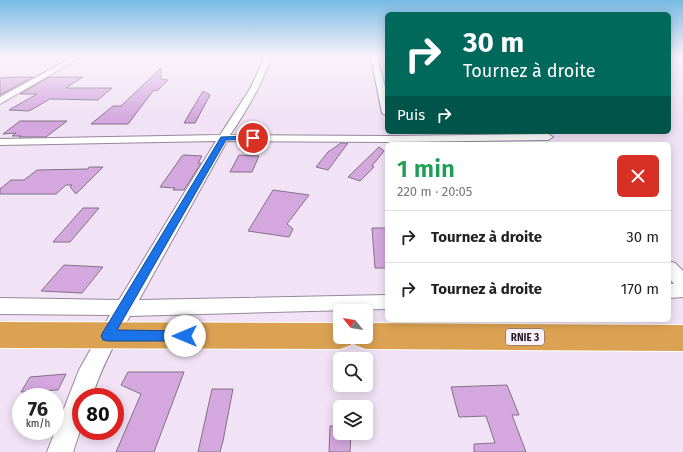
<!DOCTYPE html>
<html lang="fr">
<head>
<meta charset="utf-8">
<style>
	:root { --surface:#fff; --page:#f2f2f2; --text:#222; --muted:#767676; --line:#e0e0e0 }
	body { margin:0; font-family:"Fira Sans",sans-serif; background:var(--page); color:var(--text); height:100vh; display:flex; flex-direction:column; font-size:15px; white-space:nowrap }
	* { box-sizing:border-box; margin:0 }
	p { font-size:13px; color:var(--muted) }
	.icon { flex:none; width:22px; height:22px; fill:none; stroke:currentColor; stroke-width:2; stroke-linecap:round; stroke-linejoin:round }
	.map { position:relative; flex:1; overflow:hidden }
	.sheet { position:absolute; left:385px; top:142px; width:286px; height:180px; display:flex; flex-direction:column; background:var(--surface); border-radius:6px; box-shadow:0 2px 10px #0003 }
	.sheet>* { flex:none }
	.hud { position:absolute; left:385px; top:12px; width:286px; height:122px; border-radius:6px; box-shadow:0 2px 10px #0003; background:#00695c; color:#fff; overflow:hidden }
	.needle { width:26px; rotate:300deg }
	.tools { position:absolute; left:333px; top:304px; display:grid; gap:8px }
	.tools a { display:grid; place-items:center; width:40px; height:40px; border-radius:6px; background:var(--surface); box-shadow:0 2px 10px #0003; font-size:20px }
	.speed { position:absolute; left:12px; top:388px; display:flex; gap:8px; font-size:20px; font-weight:700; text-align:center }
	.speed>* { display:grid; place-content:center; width:52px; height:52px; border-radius:50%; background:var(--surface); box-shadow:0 2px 10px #0003; line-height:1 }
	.speed small { font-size:10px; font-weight:400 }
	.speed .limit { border:6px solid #d22; background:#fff; color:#111 }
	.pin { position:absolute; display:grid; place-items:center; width:34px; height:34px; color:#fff; margin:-17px; border:2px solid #fff; border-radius:50%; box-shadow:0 1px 4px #0007 }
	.me { position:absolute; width:44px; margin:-22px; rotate:270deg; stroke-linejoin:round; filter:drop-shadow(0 0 3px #0008) }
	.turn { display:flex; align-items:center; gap:14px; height:84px; padding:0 12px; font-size:18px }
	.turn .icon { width:52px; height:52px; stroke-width:2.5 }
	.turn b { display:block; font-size:28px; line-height:34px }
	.then { display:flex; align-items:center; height:38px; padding:0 12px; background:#0003; gap:8px; font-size:15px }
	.round { display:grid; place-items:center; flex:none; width:42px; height:42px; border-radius:6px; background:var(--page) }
	.head { display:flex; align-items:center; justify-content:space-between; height:68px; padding:0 12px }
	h1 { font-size:24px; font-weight:600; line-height:30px; color:#1e9e55 }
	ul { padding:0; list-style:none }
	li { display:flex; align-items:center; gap:12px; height:52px; padding:0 12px; border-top:1px solid var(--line) }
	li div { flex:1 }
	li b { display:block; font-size:15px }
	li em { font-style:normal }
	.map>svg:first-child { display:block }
	.building { fill:#d4a7df; stroke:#807384 }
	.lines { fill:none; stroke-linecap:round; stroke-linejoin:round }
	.minor-casing { stroke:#96889a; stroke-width:2 }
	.highway-casing { stroke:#fff; stroke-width:2 }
	.minor { fill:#fff; fill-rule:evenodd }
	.highway { fill:#dca253; fill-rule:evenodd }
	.route { fill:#1a73e8; stroke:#114b97 }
	.labels { text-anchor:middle; stroke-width:3; stroke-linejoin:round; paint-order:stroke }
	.shield { fill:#fbf2fd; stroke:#625c64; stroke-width:1 }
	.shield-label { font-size:10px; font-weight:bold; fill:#211c23 }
</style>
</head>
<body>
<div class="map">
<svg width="683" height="452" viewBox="0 0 683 452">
	<rect width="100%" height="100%" fill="#f1e2f5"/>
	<path class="building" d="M161,68V79L168,80L158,90L153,91L128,124H91L113,106H121Z
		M18,77H33L0,95V78Z
		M49,77H83L66,88H112L98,100L50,99L29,111L9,110L37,94H20Z
		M203,91L210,95L195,123H184Z
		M20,121H67L46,137H19L21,136H12L16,133L3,134Z
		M341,143H348L328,170L316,167L328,152Z
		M379,147L384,151L372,166L374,167L360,181L348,177Z
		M184,155L202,156L198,163H201L184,190H173L175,188L160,187L182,156Z
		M239,155L259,156L252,172H230Z
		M89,167H103L76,194L70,187L72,185H66L56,194H0V189L11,180H24L37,170L88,169Z
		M273,190L309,195L287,224L293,229L289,237L248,231Z
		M83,208H99L70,242H53Z
		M372,228H387V268H375Z
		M64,265L103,267L82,293L41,291Z
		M128,372H184L154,452H116L141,394L121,385Z
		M66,374L58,390L21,392L30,377Z
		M507,385L519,415H512L526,452H474V444L495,443L486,416L459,417L451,387Z
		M212,389H233L223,441L220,452H198Z
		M330,426H340V433H351L350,452H329Z"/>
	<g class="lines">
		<defs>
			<path id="minor" d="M73,57H81L0,104V97Z
				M265,57H271C262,85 247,110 230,135L388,136L548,134L553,137L548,140L388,142L227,141L139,300L387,295V309L130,316C115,342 101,368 92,397H81V428L73,452H47L79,370L110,315L0,314V298L119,300L216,141L0,145V139L220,135L250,89Z
				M371,57H377L387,94V116L382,113Z
				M669,261L675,263L683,271V297L669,298V284H674L669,278Z"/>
			<path id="highway" d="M0,322L340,323V337H366V323L683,325V351L366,349L355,345L353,340L351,345L340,349L0,348Z"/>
		</defs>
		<use href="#minor" class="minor-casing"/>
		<use href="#highway" class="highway-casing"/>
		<use href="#minor" class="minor"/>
		<use href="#highway" class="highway"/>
	</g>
	<linearGradient id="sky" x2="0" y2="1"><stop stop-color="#76bae3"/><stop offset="0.47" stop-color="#f9f2fa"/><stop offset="1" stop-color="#f9f2fa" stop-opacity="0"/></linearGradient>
	<rect width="683" height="120" fill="url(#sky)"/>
	<path class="route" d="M253,136L256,137V139L226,140L117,330L185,331L189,332L191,336L189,340L185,341H108L103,340L101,336L103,332L221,137Z"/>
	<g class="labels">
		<rect class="shield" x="506" y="329" width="38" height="16" rx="3"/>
		<g class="shield-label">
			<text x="525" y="341">RNIE 3</text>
		</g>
	</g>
</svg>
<div class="tools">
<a><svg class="needle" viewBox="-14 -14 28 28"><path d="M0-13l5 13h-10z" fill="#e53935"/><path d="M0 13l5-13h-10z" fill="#767676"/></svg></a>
<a><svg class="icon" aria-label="search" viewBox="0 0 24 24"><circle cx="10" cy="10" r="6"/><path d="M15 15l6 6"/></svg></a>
<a><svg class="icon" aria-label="layers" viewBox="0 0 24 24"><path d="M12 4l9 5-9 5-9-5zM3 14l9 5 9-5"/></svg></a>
</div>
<div class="speed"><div>76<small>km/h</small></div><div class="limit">80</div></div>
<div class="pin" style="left:253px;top:138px;background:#d93025"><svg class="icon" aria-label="arrive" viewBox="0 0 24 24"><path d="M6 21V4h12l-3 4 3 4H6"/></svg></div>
<svg class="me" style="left:185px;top:336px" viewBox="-20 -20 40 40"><circle r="19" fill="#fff"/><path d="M0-13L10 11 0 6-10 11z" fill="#1a73e8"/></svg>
<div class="hud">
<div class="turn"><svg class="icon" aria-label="right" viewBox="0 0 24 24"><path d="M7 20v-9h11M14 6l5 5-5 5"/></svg><div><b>30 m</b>Tournez à droite</div></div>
<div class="then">Puis<svg class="icon" aria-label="right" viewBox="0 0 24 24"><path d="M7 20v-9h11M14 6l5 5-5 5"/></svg></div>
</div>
<section class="sheet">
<div class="head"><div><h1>1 min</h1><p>220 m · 20:05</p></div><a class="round" style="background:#d93025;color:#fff"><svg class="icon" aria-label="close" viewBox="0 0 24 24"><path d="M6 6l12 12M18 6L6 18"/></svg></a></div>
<ul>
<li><svg class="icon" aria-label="right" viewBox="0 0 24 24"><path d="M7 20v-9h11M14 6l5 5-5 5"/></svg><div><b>Tournez à droite</b></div><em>30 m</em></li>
<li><svg class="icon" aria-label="right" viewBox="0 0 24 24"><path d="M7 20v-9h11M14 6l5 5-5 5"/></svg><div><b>Tournez à droite</b></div><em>170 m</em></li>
</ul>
</section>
</div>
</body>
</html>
